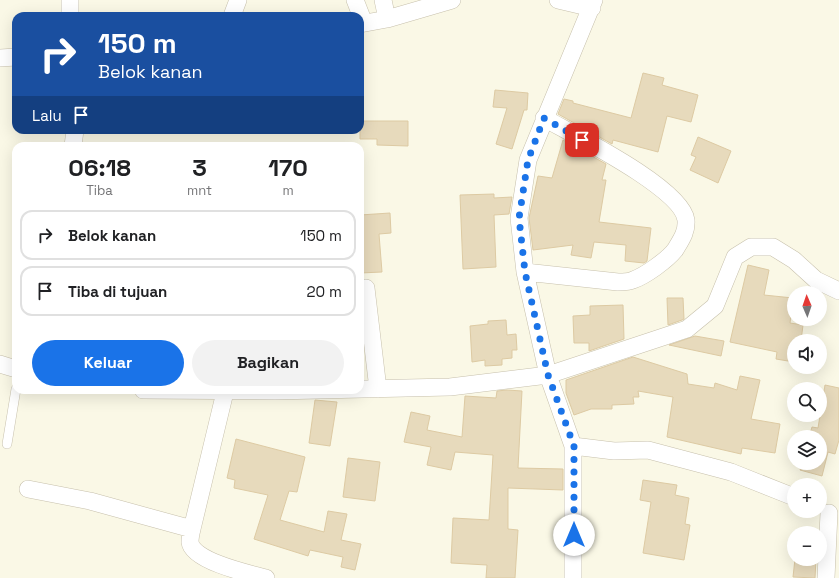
<!DOCTYPE html>
<html lang="id">
<head>
<meta charset="utf-8">
<style>
	:root { --surface:#fff; --page:#f2f2f2; --text:#202124; --muted:#757577; --line:#e0e0e0; --accent:#1a73e8 }
	body { margin:0; font-family:"Space Grotesk",sans-serif; background:var(--page); color:var(--text); height:100vh; display:flex; flex-direction:column; font-size:15px; white-space:nowrap }
	* { box-sizing:border-box; margin:0 }
	p { font-size:13px; color:var(--muted) }
	.icon { flex:none; width:22px; height:22px; fill:none; stroke:currentColor; stroke-width:2; stroke-linecap:round; stroke-linejoin:round }
	.map { position:relative; flex:1; overflow:hidden }
	.details { position:absolute; left:12px; top:142px; width:352px; height:252px; display:flex; flex-direction:column; background:var(--surface); border-radius:12px; box-shadow:0 4px 16px #0002 }
	.details>* { flex:none }
	.hud { position:absolute; left:12px; top:12px; width:352px; height:122px; border-radius:12px; box-shadow:0 4px 16px #0002; background:#1a4fa0; color:#fff; overflow:hidden }
	.needle { width:26px; rotate:358deg }
	.buttons { position:absolute; left:787px; top:286px; display:grid; gap:8px }
	.buttons a { display:grid; place-items:center; width:40px; height:40px; border-radius:50%; background:var(--surface); box-shadow:0 4px 16px #0002; font-size:20px }
	.pin { position:absolute; display:grid; place-items:center; width:34px; height:34px; color:#fff; margin:-17px; border-radius:8px; box-shadow:0 2px 6px #0006 }
	.me { position:absolute; width:44px; margin:-22px; rotate:0deg; stroke-linejoin:round; filter:drop-shadow(0 0 3px #0008) }
	.turn { display:flex; align-items:center; gap:14px; height:84px; padding:0 20px; font-size:18px }
	.turn .icon { width:52px; height:52px; stroke-width:2.5 }
	.turn b { display:block; font-size:28px; line-height:34px }
	.then { display:flex; align-items:center; height:38px; padding:0 20px; background:#0003; gap:8px; font-size:15px }
	.eta { display:flex; justify-content:space-evenly; align-items:center; height:68px; text-align:center }
	.eta b { font-size:24px; font-weight:700; line-height:28px }
	.button { display:flex; gap:8px; margin-top:auto; padding:8px 20px }
	.button a { flex:1; height:46px; border-radius:24px; background:var(--accent); color:#fff; font-size:16px; font-weight:700; line-height:46px; text-align:center }
	.button a+a { background:var(--page); color:var(--text) }
	ul { padding:0; list-style:none }
	li { display:flex; align-items:center; gap:12px; height:50px; margin:0 8px 6px; padding:0 12px; border:2px solid var(--line); border-radius:12px }
	li div { flex:1 }
	li b { display:block; font-size:15px }
	li em { font-style:normal }
	.map>svg:first-child { display:block }
	.building { fill:#e7dabc; stroke:#ddcaa3 }
	.lines { fill:none; stroke-linecap:round; stroke-linejoin:round }
	.lane-casing { stroke:#c7c0ac; stroke-width:10 }
	.street-casing { stroke:#c7c0ac; stroke-width:18 }
	.lane { stroke:#fff; stroke-width:9 }
	.street { stroke:#fff; stroke-width:17 }
	.route { stroke:#1a73e8; stroke-width:7; stroke-dasharray:0 12.6 }
</style>
</head>
<body>
<div class="map">
<svg width="839" height="578" viewBox="0 0 839 578">
	<rect width="100%" height="100%" fill="#faf8e6"/>
	<path class="building" d="M643,73L664,78L662,85L698,95L691,122L667,116L658,152L613,140L612,144L558,114L564,99L573,101V103L631,118Z
		M495,90L528,93L527,110H524L512,149L496,144L507,108L493,107Z
		M360,121H408V146L377,145V139H360Z
		M698,137L731,151L718,183L690,170L696,157L691,155Z
		M563,140L606,164L602,180H606L599,222L651,228L647,261L644,263L625,261L626,245L594,242L591,258L571,255L573,245L533,250L529,218L538,176L552,178Z
		M494,194V198L512,197L509,214L494,215L496,267L463,269L460,195Z
		M390,213L391,233L379,234L382,272L360,273V215Z
		M748,265L769,270L764,295L793,298L790,323L803,325L801,341H794V362L776,359L777,352L730,342Z
		M667,298H683L684,319L682,320L668,325Z
		M623,305L624,339L589,351V343H574L573,316L590,315V306Z
		M506,320L507,335L516,334L517,350H512V358L502,359V365L485,366V360L472,362L470,326L488,324V321Z
		M695,336L724,341L721,356L669,345Z
		M633,357L687,374L688,384L714,388L715,383L737,390L740,376L760,380L751,419L780,424L775,453L742,448L741,454L667,437L673,397L638,391L639,397H633L634,404L612,405V409H591L574,415L566,393V380Z
		M825,385L839,388V440L835,454L828,452L822,476L800,470L802,463H820V437H809L812,427L818,428Z
		M507,390L522,391L518,468L563,469V490L508,488V529L518,530L515,578H486L487,565L451,563L453,518L489,520L493,455L455,452L451,470L427,465L431,447L404,442L411,412L430,416L427,430L462,437L465,396L496,398L497,391Z
		M315,400L337,402L330,446L309,443Z
		M236,439L305,457L297,492L289,491L280,520L324,532L328,511L347,514L341,540L361,544L355,570L341,567L343,557L310,550L308,556L254,539L268,495L234,488L235,480L227,478Z
		M348,458L380,462L375,501L343,497Z
		M643,480L677,485L675,495L689,498L685,524L690,525L684,560L643,553L651,502L640,500Z
		M795,559H816L815,578L793,577Z"/>
	<g class="lines">
		<defs>
			<path id="lane" d="M7,444L16,389"/>
			<path id="street" d="M355,0L364,23
				M383,0L387,19
				M558,0L592,8
				M70,16V0
				M232,16L238,0
				M360,24L387,19L452,0
				M0,58L16,57
				M73,146L75,130
				M525,272L618,282C623,282 629,282 633,280C645,276 667,260 675,250C681,240 687,232 686,220C682,188 572,134 544,118
				M366,288L378,389
				M0,364L16,369
				M143,390L275,391L450,387L548,375L687,329L715,306L735,257L751,247H773L794,260L816,280L839,291
				M573,446L614,451L648,450L731,472L794,497
				M28,489L90,501L192,529C191,533 190,538 190,542C192,561 250,574 266,578
				M192,529L225,392
				M573,578V446L548,375L525,272L519,218L528,160L594,0
				M826,578L829,513"/>
		</defs>
		<use href="#lane" class="lane-casing"/>
		<use href="#street" class="street-casing"/>
		<use href="#lane" class="lane"/>
		<use href="#street" class="street"/>
	</g>
	<g class="lines">
		<path class="route" d="M574,535V446L548,375L525,272L519,218L528,160L544,118L582,140"/>
	</g>
</svg>
<div class="buttons">
<a><svg class="needle" viewBox="-14 -14 28 28"><path d="M0-13l5 13h-10z" fill="#e53935"/><path d="M0 13l5-13h-10z" fill="#757577"/></svg></a>
<a><svg class="icon" aria-label="sound" viewBox="0 0 24 24"><path d="M4 9h4l5-4v14l-5-4H4zM17 9q2 3 0 6"/></svg></a>
<a><svg class="icon" aria-label="search" viewBox="0 0 24 24"><circle cx="10" cy="10" r="6"/><path d="M15 15l6 6"/></svg></a>
<a><svg class="icon" aria-label="layers" viewBox="0 0 24 24"><path d="M12 4l9 5-9 5-9-5zM3 14l9 5 9-5"/></svg></a>
<a>+</a>
<a>−</a>
</div>
<div class="pin" style="left:582px;top:140px;background:#d93025"><svg class="icon" aria-label="arrive" viewBox="0 0 24 24"><path d="M6 21V4h12l-3 4 3 4H6"/></svg></div>
<svg class="me" style="left:574px;top:535px" viewBox="-20 -20 40 40"><circle r="19" fill="#fff"/><path d="M0-13L10 11 0 6-10 11z" fill="#1a73e8"/></svg>
<div class="hud">
<div class="turn"><svg class="icon" aria-label="right" viewBox="0 0 24 24"><path d="M7 20v-9h11M14 6l5 5-5 5"/></svg><div><b>150 m</b>Belok kanan</div></div>
<div class="then">Lalu<svg class="icon" aria-label="arrive" viewBox="0 0 24 24"><path d="M6 21V4h12l-3 4 3 4H6"/></svg></div>
</div>
<section class="details">
<div class="eta">
<div><b>06:18</b><p>Tiba</p></div>
<div><b>3</b><p>mnt</p></div>
<div><b>170</b><p>m</p></div>
</div>
<ul>
<li><svg class="icon" aria-label="right" viewBox="0 0 24 24"><path d="M7 20v-9h11M14 6l5 5-5 5"/></svg><div><b>Belok kanan</b></div><em>150 m</em></li>
<li><svg class="icon" aria-label="arrive" viewBox="0 0 24 24"><path d="M6 21V4h12l-3 4 3 4H6"/></svg><div><b>Tiba di tujuan</b></div><em>20 m</em></li>
</ul>
<div class="button"><a>Keluar</a><a>Bagikan</a></div>
</section>
</div>
</body>
</html>
